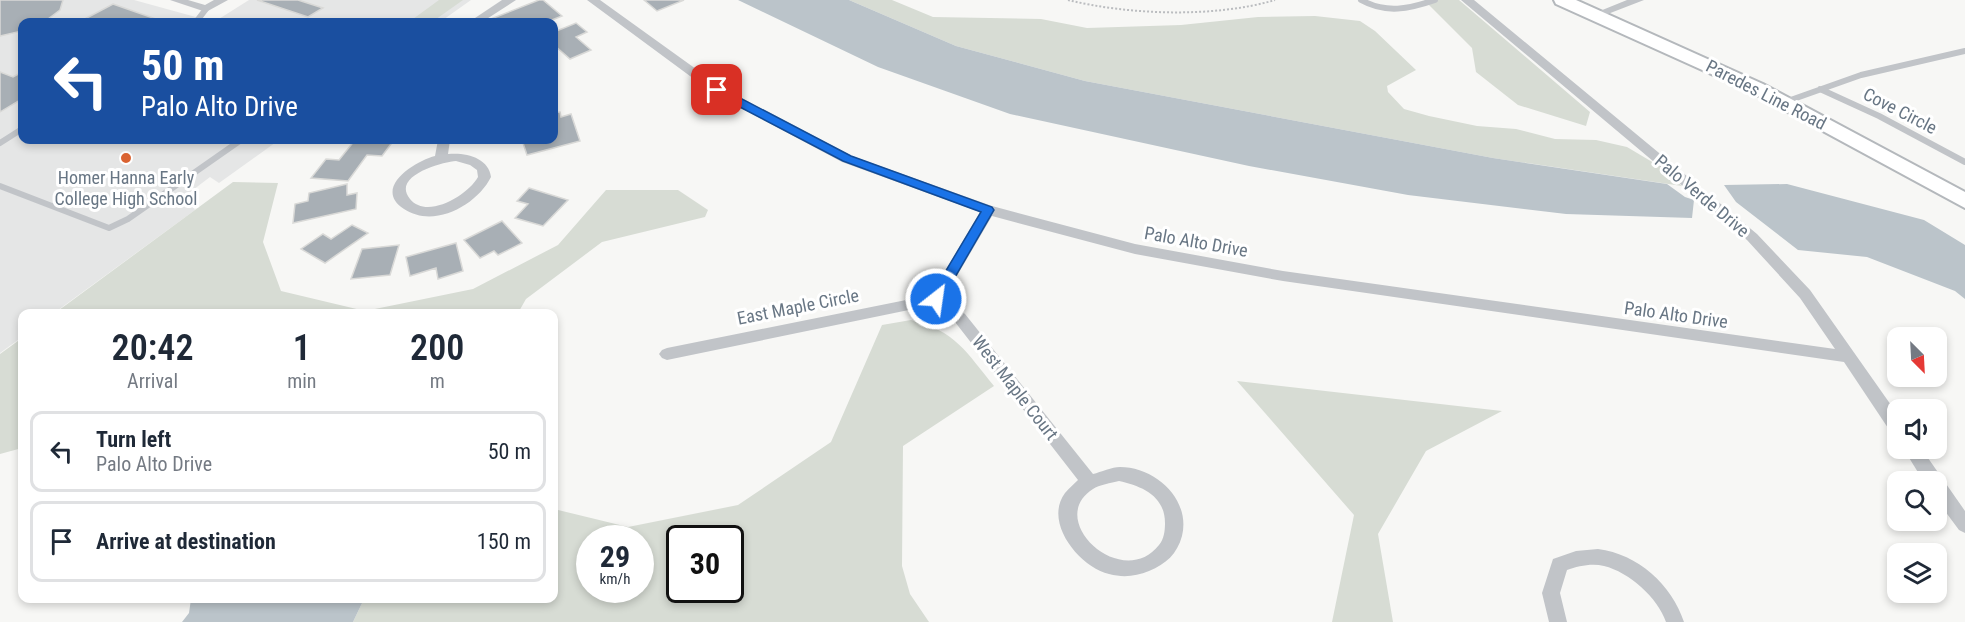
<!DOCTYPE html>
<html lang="en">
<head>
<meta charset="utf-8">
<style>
	:root { --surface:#fff; --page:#f6f6f7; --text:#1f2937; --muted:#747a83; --line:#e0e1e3 }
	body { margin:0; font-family:"Roboto Condensed",sans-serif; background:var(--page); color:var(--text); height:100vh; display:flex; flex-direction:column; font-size:22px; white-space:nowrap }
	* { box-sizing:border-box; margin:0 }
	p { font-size:20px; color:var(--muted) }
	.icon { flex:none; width:33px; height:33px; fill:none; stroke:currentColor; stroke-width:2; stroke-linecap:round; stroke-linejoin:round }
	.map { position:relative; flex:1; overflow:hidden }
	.details { position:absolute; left:18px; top:309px; width:540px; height:294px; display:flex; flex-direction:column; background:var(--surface); border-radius:12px; box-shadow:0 3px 9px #0003 }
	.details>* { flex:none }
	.top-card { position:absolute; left:18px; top:18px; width:540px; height:126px; border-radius:12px; box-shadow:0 3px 9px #0003; background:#1a4fa0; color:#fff; overflow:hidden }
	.needle { width:39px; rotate:156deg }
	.controls { position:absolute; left:1887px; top:327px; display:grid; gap:12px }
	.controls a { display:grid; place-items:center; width:60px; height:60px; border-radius:12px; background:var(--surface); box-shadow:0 3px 9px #0003; font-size:30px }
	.speed { position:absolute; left:576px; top:525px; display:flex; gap:12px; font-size:30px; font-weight:700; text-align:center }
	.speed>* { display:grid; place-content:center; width:78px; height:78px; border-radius:50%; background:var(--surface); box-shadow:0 3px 9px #0003; line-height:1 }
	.speed small { font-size:15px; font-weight:400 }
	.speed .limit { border:3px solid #111; border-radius:9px; background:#fff; color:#111 }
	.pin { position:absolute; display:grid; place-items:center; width:51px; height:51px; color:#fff; margin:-26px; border-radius:12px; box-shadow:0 3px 9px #0006 }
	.me { position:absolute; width:66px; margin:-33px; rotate:30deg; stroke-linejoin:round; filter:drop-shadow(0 0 4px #0008) }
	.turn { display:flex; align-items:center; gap:21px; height:126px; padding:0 24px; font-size:27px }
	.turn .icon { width:78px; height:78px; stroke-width:2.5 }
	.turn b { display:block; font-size:42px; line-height:51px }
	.eta { display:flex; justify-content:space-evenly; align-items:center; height:102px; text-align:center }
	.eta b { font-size:36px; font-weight:600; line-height:42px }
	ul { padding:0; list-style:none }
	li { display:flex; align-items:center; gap:18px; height:81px; margin:0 12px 9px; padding:0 12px; border:3px solid var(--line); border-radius:12px }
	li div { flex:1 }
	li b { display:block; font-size:22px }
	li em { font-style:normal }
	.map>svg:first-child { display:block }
	.built { fill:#e5e6e6 }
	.green { fill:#d7dcd4; fill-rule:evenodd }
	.water { fill:#bbc4ca }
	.building { fill:#a8afb5; stroke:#d9d9d7; stroke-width:1.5 }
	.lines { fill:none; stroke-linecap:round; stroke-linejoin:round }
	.primary-casing { stroke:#b4b8bc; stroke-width:4 }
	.path { stroke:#bbbdc0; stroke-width:2; stroke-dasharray:2 2; stroke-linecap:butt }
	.service { stroke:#c1c4c8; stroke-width:6 }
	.minor { fill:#c1c4c8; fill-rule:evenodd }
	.primary { fill:#fff; fill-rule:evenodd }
	.route { fill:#1a73e8; stroke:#114b97; stroke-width:1.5 }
	.poi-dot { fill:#da6332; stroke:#fff; stroke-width:2 }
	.labels { text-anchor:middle; stroke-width:6; stroke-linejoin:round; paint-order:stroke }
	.street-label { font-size:18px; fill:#687684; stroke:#fff }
	.poi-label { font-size:18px; fill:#687684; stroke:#fff }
</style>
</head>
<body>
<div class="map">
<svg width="1965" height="622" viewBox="0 0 1965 622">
	<rect width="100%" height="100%" fill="#f7f7f5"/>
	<path class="built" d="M0,0H134L214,22L249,0H471L440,22H22V140H279L219,183L210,177L185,196L195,210L54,313L22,314V337L0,353Z"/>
	<path class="green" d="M439,0H463L432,22L413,19Z
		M849,0H892L933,17L1041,19L1087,28L1181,25L1258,17L1315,16L1360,21L1375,31L1416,70L1387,86L1388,92L1404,109L1429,116L1477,126L1516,129L1555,139L1596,140L1627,147L1659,166L1682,186L1493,158L1085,81L956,46Z
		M1424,0H1459L1590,112L1586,126L1518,105L1476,72L1472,48Z
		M233,182L278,183L263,242L281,291L365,311L473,289L558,245L606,190H678L708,210L705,217L602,242L526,299L518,313H55Z
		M911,320C956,331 966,352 994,386L903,446L902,566L910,594L929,622H353L364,599L554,598V509L628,527L738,505L831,442L882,325ZM590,538H640V590H590ZM680,538H730V590H680Z
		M22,338V448L0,454V354Z
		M1237,381L1502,411L1426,451L1378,534L1393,622H1332L1354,515Z"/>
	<path class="water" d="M738,0H849L956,46L1085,81L1493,158L1667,184L1685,197L1694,200L1692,218L1566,214L1408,195L1249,166L1010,114L878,67Z
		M1787,184L1924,220L1965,245V299L1955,291L1867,257L1798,250L1736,202L1724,185Z
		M191,599V598L364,599L353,622H182L189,613Z"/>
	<path class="building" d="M0,0H63L60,10L44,22H22V31L0,36Z
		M257,0H298L323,8L308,17Z
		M539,0H543L562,16L547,22H495L491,19Z
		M644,0H684L657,11Z
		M113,4L156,19L149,22H79Z
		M576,23L587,32L576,37L591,50L570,59L554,45V32Z
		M0,72L13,77L22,72L19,78L22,80V99L0,112Z
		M560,112L561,117L571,114L580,141L527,155L523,143L554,140V113Z
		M355,140H394L382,156L367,155L348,181L311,178L326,159L339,160Z
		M347,184V195L357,193L356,209L293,223L295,204L308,201L309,193Z
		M529,188L568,200L543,226L515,218L528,204L517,201Z
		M502,221L522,243L498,255L494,251L480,258L464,240Z
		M352,225L368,233L325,263L301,249L323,234L331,239Z
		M456,243L463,271L438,279L436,268L410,276L406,257Z
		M399,245L390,275L351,279L362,249Z"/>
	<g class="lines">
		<defs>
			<path id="primary" d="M1554,0H1576L1763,84L1965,192V208L1751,92L1556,4Z"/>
		</defs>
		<use href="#primary" class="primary-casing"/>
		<path class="path" d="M1068,0C1129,15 1215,18 1275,0"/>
		<path class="service" d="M1361,0C1386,14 1409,9 1435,0
			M196,22L206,9
			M244,22H251
			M1820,89L1879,116L1965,162
			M1785,102L1861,75L1965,51
			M0,143L22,129
			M0,186L109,228L128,219L241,140"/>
		<path class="minor" d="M170,0H188L205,5L214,0H228L206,12Z
			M502,0H516L482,22H469Z
			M587,0H600L721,87L852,156L992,206L1135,244L1283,271L1835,349L1800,298L1747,240L1461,0H1474L1757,234L1810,290L1898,415V436L1892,434L1844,362L1283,281L1135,254L992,216L944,298L965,314L1093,474C1101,472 1112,467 1120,467C1155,467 1191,499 1182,536C1177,554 1166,564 1149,571C1136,576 1124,578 1109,574C1080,567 1043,523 1065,493C1069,488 1074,484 1078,480L955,322L933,305L667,360L662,358L659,354L662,350L667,348L931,295L980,212L842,162L713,93ZM1119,481C1142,486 1165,496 1165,523C1165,531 1164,539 1159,545C1122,592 1044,520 1093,489C1099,485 1111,483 1119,481Z
			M1627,0H1644L1600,17H1592L1590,15Z
			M438,140H450L448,154C466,152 489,158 491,177C477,205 434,229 404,209C372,188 415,161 435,156ZM456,161L470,165L477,170L478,177C468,195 427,220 410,199C391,176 442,162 456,161Z
			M1903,448H1921L1965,511V533L1959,530L1936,499V482H1924Z
			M1598,549C1638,554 1672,585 1684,622H1666C1658,598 1629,572 1604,566C1592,563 1578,566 1567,570L1560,593L1567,622H1549L1542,593L1553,559L1576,551Z"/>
		<use href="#primary" class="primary"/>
	</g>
	<path class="route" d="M713,88H721L851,156L992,207L994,210L940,303L936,304L929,299L981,212L843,161L713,93Z"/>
	<circle class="poi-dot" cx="126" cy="158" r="6"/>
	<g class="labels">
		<g class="street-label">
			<text transform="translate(1766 95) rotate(27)" y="6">Paredes Line Road</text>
			<text transform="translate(1900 111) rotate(27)" y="6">Cove Circle</text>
			<text transform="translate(1702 196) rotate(40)" y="6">Palo Verde Drive</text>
			<text transform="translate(1196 242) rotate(10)" y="6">Palo Alto Drive</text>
			<text transform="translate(798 307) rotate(-11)" y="6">East Maple Circle</text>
			<text transform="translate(1676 315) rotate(8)" y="6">Palo Alto Drive</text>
			<text transform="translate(1015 388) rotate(52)" y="6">West Maple Court</text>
		</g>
		<g class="poi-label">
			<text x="126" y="184">Homer Hanna Early<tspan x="126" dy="21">College High School</tspan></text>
		</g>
	</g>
</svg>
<div class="controls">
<a><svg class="needle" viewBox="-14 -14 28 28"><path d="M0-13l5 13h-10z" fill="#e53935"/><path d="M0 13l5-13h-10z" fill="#747a83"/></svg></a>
<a><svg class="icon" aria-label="sound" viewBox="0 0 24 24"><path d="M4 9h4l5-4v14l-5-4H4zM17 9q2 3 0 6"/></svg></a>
<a><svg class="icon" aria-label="search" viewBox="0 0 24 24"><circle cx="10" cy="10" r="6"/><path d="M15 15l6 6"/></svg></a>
<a><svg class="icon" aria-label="layers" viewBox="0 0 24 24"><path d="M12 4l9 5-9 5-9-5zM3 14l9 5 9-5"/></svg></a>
</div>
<div class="speed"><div>29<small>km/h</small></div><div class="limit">30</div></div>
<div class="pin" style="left:717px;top:90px;background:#d93025"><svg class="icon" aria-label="arrive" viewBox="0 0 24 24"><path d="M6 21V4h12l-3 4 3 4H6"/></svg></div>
<svg class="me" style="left:936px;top:299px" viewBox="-20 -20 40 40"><circle r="17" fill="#1a73e8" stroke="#fff" stroke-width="3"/><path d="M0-11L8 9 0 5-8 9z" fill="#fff"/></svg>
<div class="top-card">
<div class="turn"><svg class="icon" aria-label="left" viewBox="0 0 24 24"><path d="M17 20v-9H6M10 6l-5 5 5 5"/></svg><div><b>50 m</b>Palo Alto Drive</div></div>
</div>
<section class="details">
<div class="eta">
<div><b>20:42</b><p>Arrival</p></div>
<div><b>1</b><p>min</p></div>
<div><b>200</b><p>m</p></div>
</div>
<ul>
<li><svg class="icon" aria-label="left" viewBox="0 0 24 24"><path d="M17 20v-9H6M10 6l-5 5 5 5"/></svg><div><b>Turn left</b><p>Palo Alto Drive</p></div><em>50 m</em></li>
<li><svg class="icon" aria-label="arrive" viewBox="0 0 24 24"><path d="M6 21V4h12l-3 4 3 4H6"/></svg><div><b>Arrive at destination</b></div><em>150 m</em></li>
</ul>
</section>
</div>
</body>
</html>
